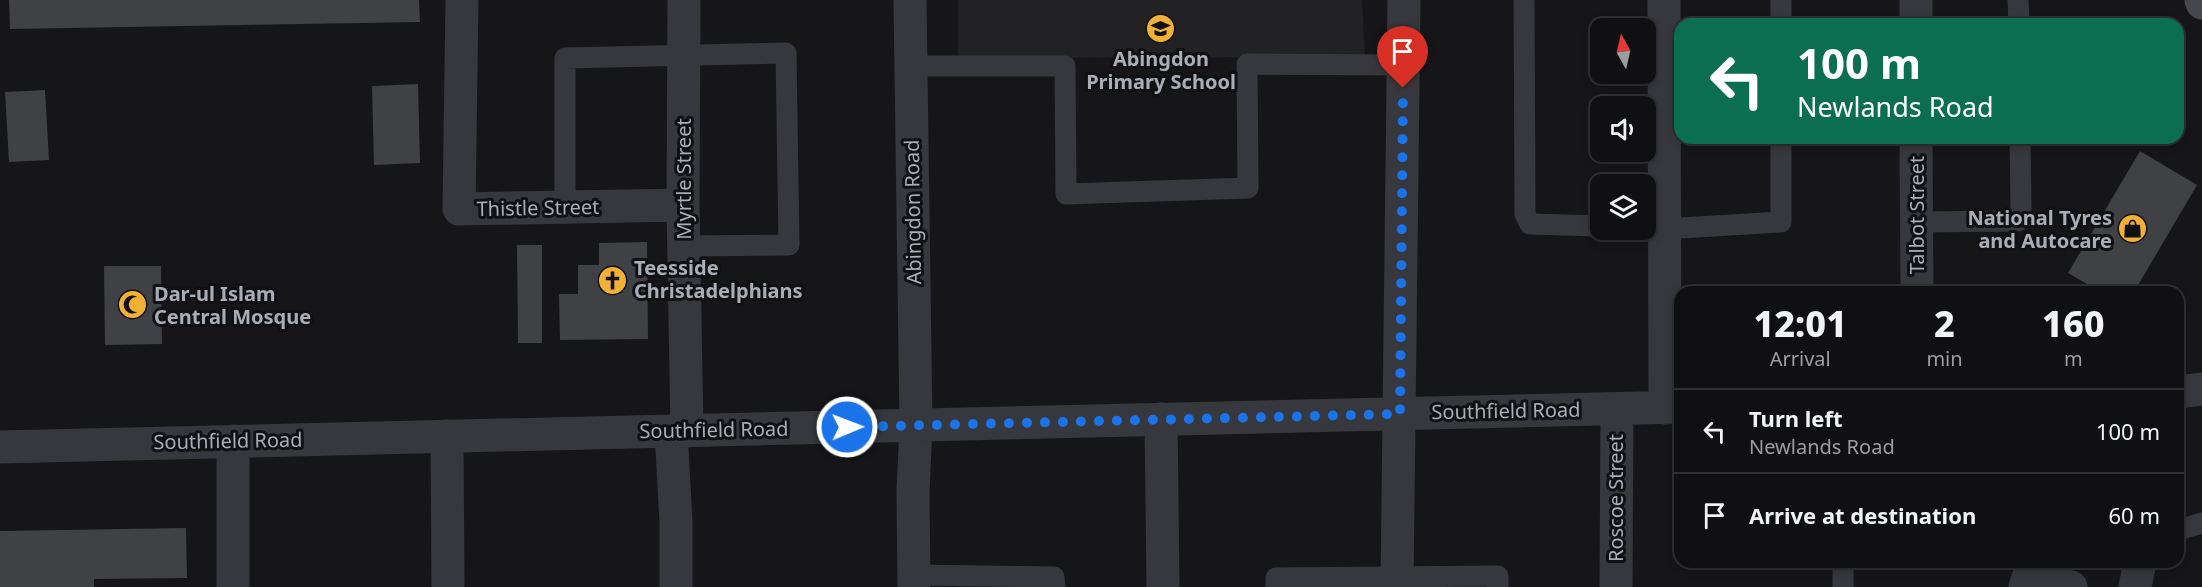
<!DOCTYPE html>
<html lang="en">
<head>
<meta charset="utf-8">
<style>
	:root { --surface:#101012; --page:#1e1e20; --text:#f1f3f6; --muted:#9c9d9f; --line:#303032 }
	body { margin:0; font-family:"Noto Sans",sans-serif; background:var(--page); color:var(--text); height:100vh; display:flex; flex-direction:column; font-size:22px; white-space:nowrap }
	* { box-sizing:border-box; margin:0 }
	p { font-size:20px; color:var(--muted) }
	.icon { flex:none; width:33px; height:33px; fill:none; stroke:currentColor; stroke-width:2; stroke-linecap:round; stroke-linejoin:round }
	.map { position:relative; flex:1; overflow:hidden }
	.drawer { position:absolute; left:1674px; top:286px; width:510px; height:282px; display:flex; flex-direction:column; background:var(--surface); border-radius:18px; box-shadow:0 3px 9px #0003,0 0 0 2px var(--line) }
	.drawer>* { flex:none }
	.guide { position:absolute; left:1674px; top:18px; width:510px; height:126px; border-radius:18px; box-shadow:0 3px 9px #0003,0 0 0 2px var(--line); background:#0b6e4f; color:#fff; overflow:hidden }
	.needle { width:39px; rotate:352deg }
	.tools { position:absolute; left:1590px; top:18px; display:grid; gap:12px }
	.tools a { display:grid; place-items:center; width:66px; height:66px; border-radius:12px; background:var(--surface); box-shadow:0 3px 9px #0003,0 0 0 2px var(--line); font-size:30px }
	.pin { position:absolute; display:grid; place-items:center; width:51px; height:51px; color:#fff; margin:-62px -26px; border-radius:50% 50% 50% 0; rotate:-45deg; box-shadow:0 0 6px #0007 }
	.pin .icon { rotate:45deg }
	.me { position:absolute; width:66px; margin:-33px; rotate:89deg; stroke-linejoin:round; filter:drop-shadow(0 0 4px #0008) }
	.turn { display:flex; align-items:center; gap:21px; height:126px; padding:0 24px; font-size:27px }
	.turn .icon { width:78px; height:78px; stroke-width:2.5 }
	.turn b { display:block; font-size:42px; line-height:51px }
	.eta { display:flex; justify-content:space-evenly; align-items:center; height:102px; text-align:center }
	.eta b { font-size:36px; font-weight:800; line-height:42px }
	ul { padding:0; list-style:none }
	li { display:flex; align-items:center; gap:18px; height:84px; padding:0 24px; border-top:2px solid var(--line) }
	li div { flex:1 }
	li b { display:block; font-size:22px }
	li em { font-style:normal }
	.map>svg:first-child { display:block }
	.built { fill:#222225 }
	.building { fill:#404145 }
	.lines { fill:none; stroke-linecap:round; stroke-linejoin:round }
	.lane { stroke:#37383d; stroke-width:21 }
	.street { stroke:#37383d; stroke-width:33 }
	.secondary { stroke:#45474d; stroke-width:33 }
	.route { stroke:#1a73e8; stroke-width:10; stroke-dasharray:0 18 }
	.labels { text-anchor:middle; stroke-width:6; stroke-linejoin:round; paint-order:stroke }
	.poi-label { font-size:20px; font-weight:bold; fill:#a8adb8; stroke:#111113; text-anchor:start }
	.street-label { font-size:20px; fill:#a8adb8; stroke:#111113 }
</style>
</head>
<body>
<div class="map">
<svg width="2202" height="587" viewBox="0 0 2202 587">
	<rect width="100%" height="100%" fill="#161618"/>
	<path class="built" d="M958,0H1362L1365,57L958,58Z"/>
	<path class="building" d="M9,0H419L420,22L10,29Z
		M418,84L420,163L374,165L372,86Z
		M45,90L49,160L9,162L5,92Z
		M2140,151L2197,185L2134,292H2101L2068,273Z
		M647,242L648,339L560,340L559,294H578V265H599V243Z
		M517,245H542V343H518Z
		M104,266H161L162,344L105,345Z
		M186,528L187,578L94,579V587H0V531Z"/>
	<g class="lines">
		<path class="lane" d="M1524,0L1525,214L1530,224L1600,226
			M2018,0L2019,24
			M1781,24V0
			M911,66H1065L1066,194L1248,188L1247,64L1403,65
			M565,207V58L786,53L789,245L684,246
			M1917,222L2018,221L2021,208L2020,138
			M1646,228L1664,229L1781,222V138
			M2178,530L2202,523
			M1843,562V587
			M914,575L1054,577L1055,587
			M1276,587V578L1498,576V587"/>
		<path class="street" d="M462,0L459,209L683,205
			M684,0L683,205L687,431
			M910,0L916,425L913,492L914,587
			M1664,0L1665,408
			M1916,0V24
			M1916,138L1917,292
			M2178,392L2202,389
			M1161,419L1163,587
			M671,431L676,522V587
			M447,436L448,587
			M233,441V587
			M0,447L1680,407
			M1397,587L1404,0
			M1616,587L1617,409
			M2025,587L2029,575L2071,587
			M2135,587L2140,562"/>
		<path class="secondary" d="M2201,0L2202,3"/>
	</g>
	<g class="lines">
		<path class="route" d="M847,427L1400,414L1403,88"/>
	</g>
	<defs>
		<symbol id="school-disc" viewBox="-11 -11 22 22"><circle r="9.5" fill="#f2b134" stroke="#111113"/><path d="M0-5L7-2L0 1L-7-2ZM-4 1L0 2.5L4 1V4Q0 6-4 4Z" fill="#111"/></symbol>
		<symbol id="shop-disc" viewBox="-11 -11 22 22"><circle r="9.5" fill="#f2b134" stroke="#111113"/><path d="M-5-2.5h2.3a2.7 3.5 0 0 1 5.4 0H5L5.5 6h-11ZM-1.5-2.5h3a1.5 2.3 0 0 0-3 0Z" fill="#111"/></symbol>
		<symbol id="church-disc" viewBox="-11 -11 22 22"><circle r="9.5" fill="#f2b134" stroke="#111113"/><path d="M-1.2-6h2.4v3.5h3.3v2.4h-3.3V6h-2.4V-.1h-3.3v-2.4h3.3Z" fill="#111"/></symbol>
		<symbol id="mosque-disc" viewBox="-11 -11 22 22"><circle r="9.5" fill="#f2b134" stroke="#111113"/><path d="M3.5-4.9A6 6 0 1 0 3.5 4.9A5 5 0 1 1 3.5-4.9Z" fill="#111"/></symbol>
	</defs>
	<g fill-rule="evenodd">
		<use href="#school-disc" x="1144" y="12" width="33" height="33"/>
		<use href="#shop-disc" x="2116" y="212" width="33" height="33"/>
		<use href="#church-disc" x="596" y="264" width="33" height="33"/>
		<use href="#mosque-disc" x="116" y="288" width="33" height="33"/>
	</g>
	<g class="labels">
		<g class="poi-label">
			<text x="1161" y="66" text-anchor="middle">Abingdon<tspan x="1161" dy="23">Primary School</tspan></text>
			<text x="2112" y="225" text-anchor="end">National Tyres<tspan x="2112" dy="23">and Autocare</tspan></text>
			<text x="634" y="275">Teesside<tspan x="634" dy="23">Christadelphians</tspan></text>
			<text x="154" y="301">Dar-ul Islam<tspan x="154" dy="23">Central Mosque</tspan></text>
		</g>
		<g class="street-label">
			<text transform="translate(684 179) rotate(-90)" y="7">Myrtle Street</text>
			<text transform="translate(538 208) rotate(-1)" y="7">Thistle Street</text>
			<text transform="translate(913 212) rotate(-91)" y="7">Abingdon Road</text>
			<text transform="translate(1917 215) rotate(-90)" y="7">Talbot Street</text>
			<text transform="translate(1506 411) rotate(-1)" y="7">Southfield Road</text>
			<text transform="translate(714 430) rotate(-1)" y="7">Southfield Road</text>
			<text transform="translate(228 441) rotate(-1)" y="7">Southfield Road</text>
			<text transform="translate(1616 498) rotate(-90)" y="7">Roscoe Street</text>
		</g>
	</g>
</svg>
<div class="tools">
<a><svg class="needle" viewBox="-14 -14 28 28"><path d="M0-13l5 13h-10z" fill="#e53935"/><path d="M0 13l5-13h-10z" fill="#9c9d9f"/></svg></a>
<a><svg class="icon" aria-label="sound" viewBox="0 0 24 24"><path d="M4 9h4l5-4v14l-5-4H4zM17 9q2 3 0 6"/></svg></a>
<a><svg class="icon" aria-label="layers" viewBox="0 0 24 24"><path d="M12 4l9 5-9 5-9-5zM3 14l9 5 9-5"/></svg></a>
</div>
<div class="pin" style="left:1403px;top:88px;background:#d93025"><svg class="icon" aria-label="arrive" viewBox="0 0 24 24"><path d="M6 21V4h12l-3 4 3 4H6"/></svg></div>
<svg class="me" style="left:847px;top:427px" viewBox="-20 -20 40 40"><circle r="17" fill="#1a73e8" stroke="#fff" stroke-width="3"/><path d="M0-11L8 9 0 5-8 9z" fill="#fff"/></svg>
<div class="guide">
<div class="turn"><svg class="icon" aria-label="left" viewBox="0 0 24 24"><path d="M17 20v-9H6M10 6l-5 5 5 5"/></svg><div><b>100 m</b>Newlands Road</div></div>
</div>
<section class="drawer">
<div class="eta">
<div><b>12:01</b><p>Arrival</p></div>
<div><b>2</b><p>min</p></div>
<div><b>160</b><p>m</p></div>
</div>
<ul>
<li><svg class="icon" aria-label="left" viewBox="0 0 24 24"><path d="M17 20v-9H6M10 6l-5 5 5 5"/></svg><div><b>Turn left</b><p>Newlands Road</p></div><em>100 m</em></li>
<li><svg class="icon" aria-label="arrive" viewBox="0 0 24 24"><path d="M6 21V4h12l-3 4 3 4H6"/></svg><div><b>Arrive at destination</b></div><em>60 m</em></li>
</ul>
</section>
</div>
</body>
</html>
